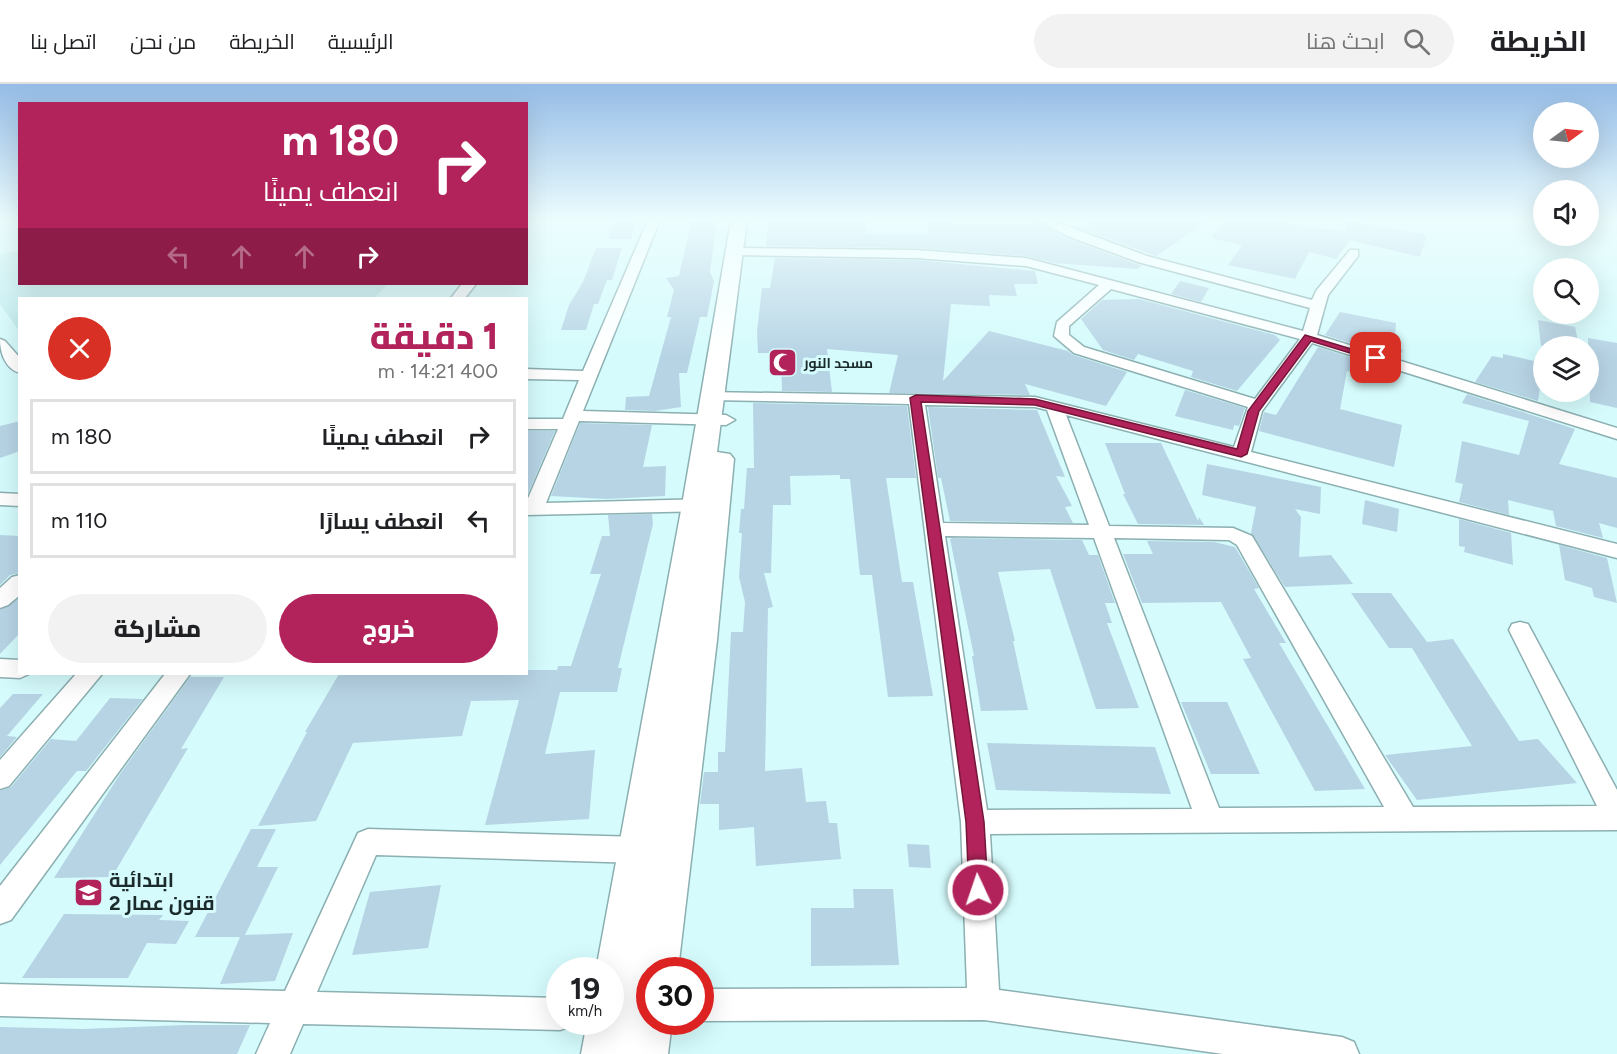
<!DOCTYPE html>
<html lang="ar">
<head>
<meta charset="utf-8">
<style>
	:root { --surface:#fff; --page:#f2f2f2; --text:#202124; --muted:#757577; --line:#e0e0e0; --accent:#b1235a }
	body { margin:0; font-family:Figtree,Cairo,sans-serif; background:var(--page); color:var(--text); direction:rtl; height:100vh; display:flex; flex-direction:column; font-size:22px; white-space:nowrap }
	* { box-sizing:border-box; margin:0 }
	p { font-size:20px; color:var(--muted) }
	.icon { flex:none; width:33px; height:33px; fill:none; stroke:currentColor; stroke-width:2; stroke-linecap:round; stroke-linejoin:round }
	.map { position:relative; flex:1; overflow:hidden; direction:ltr }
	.panel { position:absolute; left:18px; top:213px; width:510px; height:378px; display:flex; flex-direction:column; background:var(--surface); border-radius:0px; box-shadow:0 6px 24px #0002; direction:rtl }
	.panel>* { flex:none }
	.banner { position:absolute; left:18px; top:18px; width:510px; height:183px; border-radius:0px; box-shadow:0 6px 24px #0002; direction:rtl; background:#b1235a; color:#fff; overflow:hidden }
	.needle { width:39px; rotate:75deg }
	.buttons { position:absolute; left:1533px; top:18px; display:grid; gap:12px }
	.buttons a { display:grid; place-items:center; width:66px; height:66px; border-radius:50%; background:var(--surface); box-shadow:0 6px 24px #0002; font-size:30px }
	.speed { position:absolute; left:546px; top:873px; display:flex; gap:12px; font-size:30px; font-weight:700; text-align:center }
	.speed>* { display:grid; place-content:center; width:78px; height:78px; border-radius:50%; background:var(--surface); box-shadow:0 6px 24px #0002; line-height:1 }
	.speed small { font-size:15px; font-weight:400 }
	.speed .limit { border:9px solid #d22; background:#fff; color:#111 }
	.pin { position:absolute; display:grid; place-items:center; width:51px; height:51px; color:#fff; margin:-26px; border-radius:12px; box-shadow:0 3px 9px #0006 }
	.me { position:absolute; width:66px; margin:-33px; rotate:357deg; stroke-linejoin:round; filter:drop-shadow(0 0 4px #0008) }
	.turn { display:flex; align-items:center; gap:21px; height:126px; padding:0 30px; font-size:27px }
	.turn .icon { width:78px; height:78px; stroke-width:2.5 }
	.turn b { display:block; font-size:42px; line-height:51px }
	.lanes { display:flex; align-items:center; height:57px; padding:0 30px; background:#0003; justify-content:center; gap:30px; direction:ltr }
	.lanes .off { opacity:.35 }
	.round { display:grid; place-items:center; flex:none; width:63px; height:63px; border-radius:32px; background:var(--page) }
	.headline { display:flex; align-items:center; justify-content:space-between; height:102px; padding:0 30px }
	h1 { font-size:36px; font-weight:800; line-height:45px; color:var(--accent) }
	.cta { display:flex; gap:12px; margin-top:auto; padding:12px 30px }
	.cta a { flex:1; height:69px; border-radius:36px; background:var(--accent); color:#fff; font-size:24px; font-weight:800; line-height:69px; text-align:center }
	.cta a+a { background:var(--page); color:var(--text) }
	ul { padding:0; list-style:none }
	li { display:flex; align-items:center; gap:18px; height:75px; margin:0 12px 9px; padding:0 18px; border:3px solid var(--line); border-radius:0px }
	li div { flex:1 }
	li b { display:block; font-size:22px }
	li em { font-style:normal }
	header { display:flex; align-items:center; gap:36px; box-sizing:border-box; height:84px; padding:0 30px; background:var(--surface); border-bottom:2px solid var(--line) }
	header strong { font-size:28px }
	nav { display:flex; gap:33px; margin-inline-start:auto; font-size:21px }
	.search { width:420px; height:54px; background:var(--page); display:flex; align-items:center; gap:15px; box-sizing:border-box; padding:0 21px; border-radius:33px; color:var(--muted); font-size:22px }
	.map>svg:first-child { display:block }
	.built { fill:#bfedef }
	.building { fill:#b7d4e5 }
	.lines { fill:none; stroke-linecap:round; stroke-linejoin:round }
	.minor-casing { stroke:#8cafb1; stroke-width:3 }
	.secondary-casing { stroke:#8cafb1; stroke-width:3 }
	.minor { fill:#fff; fill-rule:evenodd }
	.secondary { fill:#fff; fill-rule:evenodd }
	.route { fill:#b1235a; stroke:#73173a; stroke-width:1.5 }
	.labels { text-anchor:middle; stroke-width:6; stroke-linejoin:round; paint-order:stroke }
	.far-poi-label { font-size:14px; font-weight:bold; fill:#1b2a2a; stroke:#d5fbfc; text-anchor:start }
	.near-poi-label { font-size:20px; font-weight:bold; fill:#1b2a2a; stroke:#d5fbfc; text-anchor:start }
</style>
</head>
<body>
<header>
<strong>الخريطة</strong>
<div class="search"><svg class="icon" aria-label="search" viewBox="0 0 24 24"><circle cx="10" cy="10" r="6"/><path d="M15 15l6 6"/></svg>ابحث هنا</div>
<nav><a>الرئيسية</a><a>الخريطة</a><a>من نحن</a><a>اتصل بنا</a></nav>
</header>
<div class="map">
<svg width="1617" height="970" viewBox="0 0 1617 970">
	<rect width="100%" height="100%" fill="#d5fbfc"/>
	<path class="built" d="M19,166L20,200H388L374,214H20L19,247L0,220V171Z"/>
	<path class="building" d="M614,136H636L631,155H608Z
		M717,136L710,188L714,197L707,233H700L687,289H679L681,323L655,327L625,326L626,313L649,312L671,233H667L674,206L666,194L679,192L691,138Z
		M768,136H867L866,150L929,151L927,136H950L951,140L1041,141L1069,155L1142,182L1137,185L1054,179L1026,172L916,164L766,162Z
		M1083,136H1209L1156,172L1073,142H1095Z
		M1224,136H1270L1345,148L1347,137L1427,151L1420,173L1350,156L1336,175L1309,168L1295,195L1228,181L1242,161L1211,154Z
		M596,164H622L612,196H607L598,220H594L586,246H561L569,221L583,198Z
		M775,174L916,176L1035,187L1038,200H1014L1017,212L989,211L990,222L951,220L943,297L989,247L1068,267L1073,271L1127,288L1106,322L1025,300L1030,311L889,309L898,271L827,265L832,308L782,307L781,269H758L757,247L762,204H770Z
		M1180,197L1209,204L1201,218L1171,210Z
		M1139,215L1275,251L1280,256L1237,307L1191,293L1193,287L1138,270L1134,276L1103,266L1081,235L1102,216Z
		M1340,228L1396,239L1394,263L1403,266L1398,274L1325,251Z
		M1538,236L1575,243L1579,262H1541Z
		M1588,254L1617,259V324L1590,318Z
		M1318,263L1390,286L1384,297L1347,287L1340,325L1402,341L1394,383L1259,347L1264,328L1276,331Z
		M1503,270L1539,278L1541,295L1538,317L1475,298L1492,272L1503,274Z
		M1185,306L1245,324L1239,342L1234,341L1233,346L1175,332Z
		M1467,310L1575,345L1559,380L1617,394V444L1599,439L1603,454L1556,442L1553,427L1508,416L1509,431L1459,418L1463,400L1455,398L1462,357L1519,371L1529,337L1462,319Z
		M753,319L907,322L916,394H886L902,498H913L933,612L888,613L872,491H860L850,395H840V391L790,392L791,421H773L771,489H764L773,523L768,524L765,687L802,684L806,718L826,717L829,739H837L841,775L756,782L754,743L719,746V720H700L704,688H718V668H725L731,548H743L745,518L739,493L742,449H739L741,425H744L747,384H754Z
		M928,323L1037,326L1065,393L1056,392L1072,422L1065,423L1073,439L950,437L941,394H938Z
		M20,337V367L0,374V342Z
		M580,339L652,341L643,383L666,382L665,412L607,415L551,412Z
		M526,347H555L527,412H526Z
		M1105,359H1161L1198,437L1199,433L1204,441L1138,440L1123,410H1125Z
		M1207,380L1321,403L1320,430L1295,425L1301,433L1299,473L1331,471L1353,500L1285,503L1251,449L1256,423L1202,411Z
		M1365,416L1399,425L1397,448L1362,440Z
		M652,430L653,440L618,584H622L617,608H560L545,670L595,666L589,735L485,741L519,616L471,617L462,652L353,659L316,737L258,742L307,648H305L339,590H526V586H557L558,582H571L601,490H590L602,452H610L608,431Z
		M1459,435L1511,449L1513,481L1464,468L1465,463L1459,462Z
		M0,451L20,452V489L10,491L0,501Z
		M953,454L1082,456L1089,471H1098L1115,519H1105L1112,539H1107L1139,624L1096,625L1050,485L998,488L1015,557H1013L1028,626L981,627L972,572H974L950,455Z
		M1147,457L1214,458L1235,463L1259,504L1254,505L1286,559H1279L1365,705L1315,707L1243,575L1251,574L1221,518L1142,519L1123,470H1153Z
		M1559,461L1607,474L1617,519L1594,513L1592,504L1565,496Z
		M1351,509H1391L1427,558L1453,555L1519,657L1538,655L1577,699L1417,716L1385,671L1472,662L1412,564H1389Z
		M20,514V549L0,570V526Z
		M190,593H224L181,665L188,664L112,793L54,794L120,690Z
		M13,610H43L7,652L17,653L0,673V624Z
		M110,614L143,615L86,687H77L0,781V707L11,703L51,655L76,657Z
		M1181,618H1227L1260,690H1211Z
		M987,659L1155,663L1171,710L996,706Z
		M251,745H276L257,783H278L245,851L293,849L275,897L220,900L240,853H195Z
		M907,760L929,761L931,784L909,783Z
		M441,801L428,864L352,871L370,808Z
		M853,805H893L899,881L811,882V824H854Z
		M64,830L163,831L159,836L189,837L176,860L147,859L128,894H22Z
		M186,941H250L237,970H0V943L82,945Z"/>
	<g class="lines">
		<defs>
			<path id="minor" d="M648,136H660L583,327L726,331L735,336L726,341L579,337L546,419L709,415L719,421L709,427L526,431V419L558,345H526V335H563L579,296L526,295V285L583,287Z
				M1035,136H1051L1147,172L1312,216L1316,207L1350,166H1358V172L1328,211L1317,251L1617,344V355L1312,259L1262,327L1251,368L1617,460V474L1066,331L1109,442L1233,444L1252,452L1413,723L1597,722L1509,546L1512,540L1520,538L1528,540L1617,706V746L990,750L999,906L1342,953L1354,958L1359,970H1223L984,936L700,937V905L967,904L961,738L909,320L712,316L706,314L704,311L706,308L1035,313L1234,363L1248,323L1074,269L1054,252L1057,238L1099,201L1026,182L916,174L734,171L728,167L730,164L916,166L1026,174L1303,247L1310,224L1138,178L1070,153ZM1111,205L1300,255L1255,315L1084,263L1069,251V242ZM925,321L1035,323L1047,326L1089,441L943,439ZM945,452L1094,454L1192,725L987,726ZM1114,454L1229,456L1237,461L1384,723L1219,724Z
				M462,200H476L465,214H451Z
				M0,255L5,257L20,274V289C5,285 0,268 0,255Z
				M0,409L20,410V422L0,421Z
				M20,491V511L8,521L0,524V504L12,493Z
				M0,575L20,576V590H29L20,594L0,593Z
				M76,590H102L9,702L0,705V676Z
				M165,590H190L11,836L0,840V802Z
				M368,745L639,753L649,757L653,766L649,775L639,779L376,771L317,908L560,914V938H573L572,942L560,946L303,940L290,970H256L270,939L0,932V900L285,907L358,749Z"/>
			<path id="secondary" d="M731,136H747L717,368L730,370L734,375L717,556L678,886H650V906L639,902L637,913L650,908V938H672L668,970H581L587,938H610V886H596L682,421Z"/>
		</defs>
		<use href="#minor" class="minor-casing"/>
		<use href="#secondary" class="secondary-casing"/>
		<use href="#minor" class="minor"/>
		<use href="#secondary" class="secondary"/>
	</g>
	<linearGradient id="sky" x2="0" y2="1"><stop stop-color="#95bce6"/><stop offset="0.5" stop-color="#ecfdfe"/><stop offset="1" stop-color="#ecfdfe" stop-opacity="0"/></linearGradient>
	<rect width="1617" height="272" fill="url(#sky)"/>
	<path class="route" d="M1305,251L1381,274L1376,277L1311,257L1259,327L1247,370L1241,373L1035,321L921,318L984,738L988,806L985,813L978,815L972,813L969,806L966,738L910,314L916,311L1035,315L1237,365L1248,327Z"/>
	<defs>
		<symbol id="mosque-square" viewBox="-11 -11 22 22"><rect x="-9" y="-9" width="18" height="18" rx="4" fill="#b1235a" stroke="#d5fbfc"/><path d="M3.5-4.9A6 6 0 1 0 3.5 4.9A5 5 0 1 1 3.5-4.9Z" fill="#fff"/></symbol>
		<symbol id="school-square" viewBox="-11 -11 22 22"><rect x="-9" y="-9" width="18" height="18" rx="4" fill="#b1235a" stroke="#d5fbfc"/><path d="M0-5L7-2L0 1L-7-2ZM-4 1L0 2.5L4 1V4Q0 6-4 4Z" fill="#fff"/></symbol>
	</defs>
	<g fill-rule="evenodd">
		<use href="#mosque-square" x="766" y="262" width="33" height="33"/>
		<use href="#school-square" x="72" y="792" width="33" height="33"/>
	</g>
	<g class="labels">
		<g class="far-poi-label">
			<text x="804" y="284">مسجد النور</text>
		</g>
		<g class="near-poi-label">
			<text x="109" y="803">ابتدائية<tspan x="109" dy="23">قنون عمار 2</tspan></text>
		</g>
	</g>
</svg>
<div class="buttons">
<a><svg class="needle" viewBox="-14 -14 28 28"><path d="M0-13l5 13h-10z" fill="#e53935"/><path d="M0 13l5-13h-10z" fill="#757577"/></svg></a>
<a><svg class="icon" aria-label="sound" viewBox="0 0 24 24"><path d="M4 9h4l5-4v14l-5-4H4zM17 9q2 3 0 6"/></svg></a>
<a><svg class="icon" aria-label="search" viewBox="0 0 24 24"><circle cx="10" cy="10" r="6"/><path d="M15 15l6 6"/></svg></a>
<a><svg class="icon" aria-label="layers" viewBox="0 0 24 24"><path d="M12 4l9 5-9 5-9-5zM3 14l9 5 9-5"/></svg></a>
</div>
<div class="speed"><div>19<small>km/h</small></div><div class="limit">30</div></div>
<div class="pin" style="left:1376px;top:274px;background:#d93025"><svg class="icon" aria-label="arrive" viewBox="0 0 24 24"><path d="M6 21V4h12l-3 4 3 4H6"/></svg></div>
<svg class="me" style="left:978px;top:806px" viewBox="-20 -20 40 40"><circle r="17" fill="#b1235a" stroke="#fff" stroke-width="3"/><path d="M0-11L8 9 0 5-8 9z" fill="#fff"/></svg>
<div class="banner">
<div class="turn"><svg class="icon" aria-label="right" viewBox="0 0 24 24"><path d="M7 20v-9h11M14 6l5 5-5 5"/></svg><div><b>180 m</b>انعطف يمينًا</div></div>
<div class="lanes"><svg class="icon off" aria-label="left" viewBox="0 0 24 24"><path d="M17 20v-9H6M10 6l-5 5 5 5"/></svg><svg class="icon off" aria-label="ahead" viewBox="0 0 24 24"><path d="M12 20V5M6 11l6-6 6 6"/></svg><svg class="icon off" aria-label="ahead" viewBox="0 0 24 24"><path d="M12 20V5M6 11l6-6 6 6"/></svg><svg class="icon" aria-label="right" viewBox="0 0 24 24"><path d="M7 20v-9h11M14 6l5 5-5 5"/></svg></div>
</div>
<section class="panel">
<div class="headline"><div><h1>1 دقيقة</h1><p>400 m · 14:21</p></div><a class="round" style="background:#d93025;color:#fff"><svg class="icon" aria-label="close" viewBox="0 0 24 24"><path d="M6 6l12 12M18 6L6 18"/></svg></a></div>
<ul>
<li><svg class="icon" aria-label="right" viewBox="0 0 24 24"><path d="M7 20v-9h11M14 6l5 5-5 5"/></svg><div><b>انعطف يمينًا</b></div><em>180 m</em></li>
<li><svg class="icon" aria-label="left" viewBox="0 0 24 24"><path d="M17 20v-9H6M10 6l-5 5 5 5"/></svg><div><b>انعطف يسارًا</b></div><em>110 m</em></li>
</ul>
<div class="cta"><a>خروج</a><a>مشاركة</a></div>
</section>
</div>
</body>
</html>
